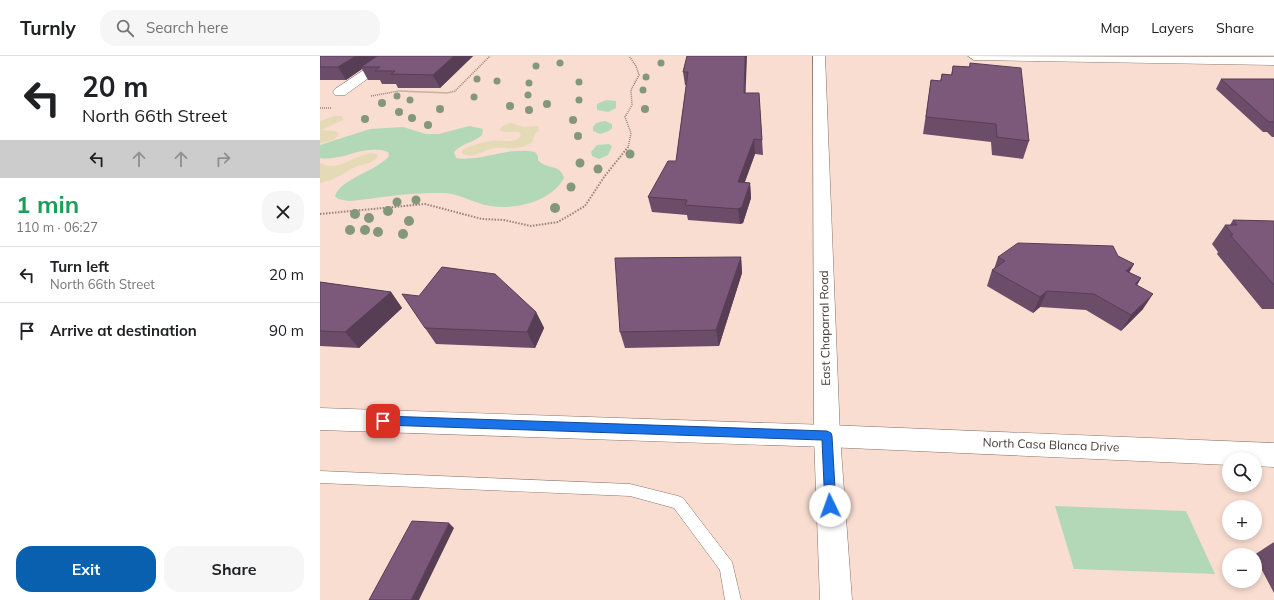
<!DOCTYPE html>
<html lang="en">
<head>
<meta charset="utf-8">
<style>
	:root { --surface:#fff; --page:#f6f6f6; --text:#202124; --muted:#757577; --line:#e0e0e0; --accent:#0860ae }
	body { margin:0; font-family:Mulish,sans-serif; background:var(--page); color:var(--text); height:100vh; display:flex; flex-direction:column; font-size:15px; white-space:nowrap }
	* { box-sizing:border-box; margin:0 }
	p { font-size:13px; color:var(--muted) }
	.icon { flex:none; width:22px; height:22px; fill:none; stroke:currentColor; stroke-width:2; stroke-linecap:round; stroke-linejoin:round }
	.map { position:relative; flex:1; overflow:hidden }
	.panel { display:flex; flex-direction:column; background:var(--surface); width:320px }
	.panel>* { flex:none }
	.hud { background:#fff; color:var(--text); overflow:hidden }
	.fabs { position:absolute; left:902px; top:396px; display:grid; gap:8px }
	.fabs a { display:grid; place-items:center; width:40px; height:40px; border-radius:50%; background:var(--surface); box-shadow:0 2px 6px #0003; font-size:20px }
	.pin { position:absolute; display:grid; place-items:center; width:34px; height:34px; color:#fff; margin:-17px; border-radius:8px; box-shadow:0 2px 6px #0006 }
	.me { position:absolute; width:44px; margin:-22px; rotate:357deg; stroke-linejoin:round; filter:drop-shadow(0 0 3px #0008) }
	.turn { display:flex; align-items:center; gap:14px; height:84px; padding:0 16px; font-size:18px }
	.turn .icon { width:52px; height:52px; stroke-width:2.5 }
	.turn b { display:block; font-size:28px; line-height:34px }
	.lanes { display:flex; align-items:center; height:38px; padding:0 16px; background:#0003; justify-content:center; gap:20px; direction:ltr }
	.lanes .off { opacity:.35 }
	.round { display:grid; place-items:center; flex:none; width:42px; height:42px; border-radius:16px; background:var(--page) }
	.headline { display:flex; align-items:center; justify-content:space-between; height:68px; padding:0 16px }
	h1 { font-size:24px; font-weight:700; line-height:30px; color:#1e9e55 }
	.primary-button { display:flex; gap:8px; margin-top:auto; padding:8px 16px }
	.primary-button a { flex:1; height:46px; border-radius:16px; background:var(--accent); color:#fff; font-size:16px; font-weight:700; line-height:46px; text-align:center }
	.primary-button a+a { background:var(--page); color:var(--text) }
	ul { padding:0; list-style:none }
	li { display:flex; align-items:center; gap:12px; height:56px; padding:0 16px; border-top:1px solid var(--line) }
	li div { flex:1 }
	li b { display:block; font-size:15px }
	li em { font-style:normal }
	header { display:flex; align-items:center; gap:24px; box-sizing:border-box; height:56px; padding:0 20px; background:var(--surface); border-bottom:1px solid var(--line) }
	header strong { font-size:19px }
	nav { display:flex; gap:22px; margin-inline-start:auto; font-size:14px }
	.search { width:280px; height:36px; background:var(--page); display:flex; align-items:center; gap:10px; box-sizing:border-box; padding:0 14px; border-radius:16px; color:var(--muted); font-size:15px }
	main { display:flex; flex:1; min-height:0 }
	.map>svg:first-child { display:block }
	.green { fill:#b2d8b7 }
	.sand { fill:#e4dab5 }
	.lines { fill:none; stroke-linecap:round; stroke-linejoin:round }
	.service-casing { stroke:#897066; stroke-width:1 }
	.minor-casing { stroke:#897066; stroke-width:1 }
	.tertiary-casing { stroke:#897066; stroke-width:1 }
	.secondary-casing { stroke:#897066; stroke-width:1 }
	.path-far1 { stroke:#96827b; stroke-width:1.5; stroke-dasharray:1 1; stroke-linecap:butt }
	.path { stroke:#96827b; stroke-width:2; stroke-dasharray:1.5 1.5; stroke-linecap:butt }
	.service { fill:#fff; fill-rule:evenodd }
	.minor { fill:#fff; fill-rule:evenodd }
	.tertiary { fill:#fff; fill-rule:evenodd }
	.secondary { fill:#fff; fill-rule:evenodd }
	.tree { fill:#839779 }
	.wall { fill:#6b4d69 }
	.shaded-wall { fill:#573e55 }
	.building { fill:#7c597a; stroke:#573e55 }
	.route { fill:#1a73e8; stroke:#114b97 }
	.labels { text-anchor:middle; stroke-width:4; stroke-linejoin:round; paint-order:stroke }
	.street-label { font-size:12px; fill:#443834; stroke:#fff }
</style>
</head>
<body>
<header>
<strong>Turnly</strong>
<div class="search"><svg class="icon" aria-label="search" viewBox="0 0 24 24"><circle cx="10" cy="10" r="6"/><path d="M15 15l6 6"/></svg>Search here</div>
<nav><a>Map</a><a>Layers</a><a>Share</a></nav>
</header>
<main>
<section class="panel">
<div class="hud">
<div class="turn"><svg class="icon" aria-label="left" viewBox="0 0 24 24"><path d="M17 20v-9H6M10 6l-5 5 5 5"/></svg><div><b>20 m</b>North 66th Street</div></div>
<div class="lanes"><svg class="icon" aria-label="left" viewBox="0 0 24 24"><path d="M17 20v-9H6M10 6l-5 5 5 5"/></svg><svg class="icon off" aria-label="ahead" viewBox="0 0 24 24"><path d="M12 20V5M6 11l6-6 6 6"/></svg><svg class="icon off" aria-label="ahead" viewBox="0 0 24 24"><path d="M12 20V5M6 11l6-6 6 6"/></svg><svg class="icon off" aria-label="right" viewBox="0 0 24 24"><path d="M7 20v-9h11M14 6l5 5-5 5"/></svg></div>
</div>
<div class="headline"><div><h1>1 min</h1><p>110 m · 06:27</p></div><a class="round"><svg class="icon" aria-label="close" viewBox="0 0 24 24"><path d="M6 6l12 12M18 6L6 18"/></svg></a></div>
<ul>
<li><svg class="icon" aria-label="left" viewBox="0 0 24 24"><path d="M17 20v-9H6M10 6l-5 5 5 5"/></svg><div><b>Turn left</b><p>North 66th Street</p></div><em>20 m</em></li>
<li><svg class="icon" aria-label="arrive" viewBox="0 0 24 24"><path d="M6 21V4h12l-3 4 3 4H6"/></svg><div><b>Arrive at destination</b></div><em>90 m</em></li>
</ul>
<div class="primary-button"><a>Exit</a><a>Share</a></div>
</section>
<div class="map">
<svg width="954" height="544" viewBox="0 0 954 544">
	<rect width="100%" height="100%" fill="#f9ddd1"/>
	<path class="green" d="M286,44L296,45V52L288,56L277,54V48Z
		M285,65L292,68V72L289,75L280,78L273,75V71L276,67Z
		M149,70L163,73L162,79C153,87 142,87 134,96L136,102C163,106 188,90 215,96L218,100V104C226,114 240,107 244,122C231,147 191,155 165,149C150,145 137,137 121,137C90,136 59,142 29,145L18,143L15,140C21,122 56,116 69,100L68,96C44,87 24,106 0,102V89L50,73L83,71L106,78H119Z
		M289,88L292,90L288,99L279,103L272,100L271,96L277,89Z
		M735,450L866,455L895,518L754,513Z"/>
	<path class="sand" d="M15,60H22L23,64L1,74L15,75L19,77C16,85 7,86 0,87V65Z
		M191,67L204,71L218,70L219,74L215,78L212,86C200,95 188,91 175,92C164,93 151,105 142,97V94C148,91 163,86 170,85C181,83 192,89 201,80L199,76H184L179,74L184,69Z
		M51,97L57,98L58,101C52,108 43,108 35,111C22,117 16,124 0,127V107C18,117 34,99 51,97Z"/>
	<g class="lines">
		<defs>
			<path id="service" d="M0,415L310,428L358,440L363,442L412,506L421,544H405L400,514L354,452L310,440L0,427Z"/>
			<path id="minor" d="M65,0H79L25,39H15L13,36L15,33Z
				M648,0L954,1V9L654,4Z
				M507,369L954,387V411L935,410V403H909V409L507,391L498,388L494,380L498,372Z"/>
			<path id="tertiary" d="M0,352L507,369L516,372L520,380L516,388L507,391L0,374Z"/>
			<path id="secondary" d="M493,0H505L520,380L532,544H500L494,380Z"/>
		</defs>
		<use href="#service" class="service-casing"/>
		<use href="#minor" class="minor-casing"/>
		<use href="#tertiary" class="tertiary-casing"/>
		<use href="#secondary" class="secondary-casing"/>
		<path class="path-far1" d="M51,40L79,35L128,37L135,35L170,0
			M0,52H11
			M308,92L311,77L305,61L312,49L311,34L319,19L316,10L309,0"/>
		<path class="path" d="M0,158L105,148L162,163L184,164L211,170L238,166L265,150L284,121L308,91"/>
		<use href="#service" class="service"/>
		<use href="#minor" class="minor"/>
		<use href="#tertiary" class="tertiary"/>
		<use href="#secondary" class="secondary"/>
	</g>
	<g class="tree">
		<circle cx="240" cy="7" r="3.5"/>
		<circle cx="341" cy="7" r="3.5"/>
		<circle cx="216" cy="10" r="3.5"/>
		<circle cx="326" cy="21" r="3.5"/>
		<circle cx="157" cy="23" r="3.5"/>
		<circle cx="177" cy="25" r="3.5"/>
		<circle cx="259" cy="26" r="3.5"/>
		<circle cx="209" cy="27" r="3.5"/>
		<circle cx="323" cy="34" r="3.5"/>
		<circle cx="208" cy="39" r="3.5"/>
		<circle cx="77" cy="40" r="3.5"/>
		<circle cx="154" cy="41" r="3.5"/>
		<circle cx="90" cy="44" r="3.5"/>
		<circle cx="259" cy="44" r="3.5"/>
		<circle cx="62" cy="47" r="4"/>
		<circle cx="227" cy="48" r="4"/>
		<circle cx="190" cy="50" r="4"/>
		<circle cx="120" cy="53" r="4"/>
		<circle cx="325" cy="53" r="4"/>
		<circle cx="209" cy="54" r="4"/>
		<circle cx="79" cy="56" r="4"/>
		<circle cx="92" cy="62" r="4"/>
		<circle cx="45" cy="63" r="4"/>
		<circle cx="253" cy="64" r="4"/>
		<circle cx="108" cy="69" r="4"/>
		<circle cx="258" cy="80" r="4"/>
		<circle cx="310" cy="98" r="4.5"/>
		<circle cx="260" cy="107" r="4.5"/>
		<circle cx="278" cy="113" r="4.5"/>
		<circle cx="251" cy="131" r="4.5"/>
		<circle cx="96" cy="144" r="4.5"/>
		<circle cx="77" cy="146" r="4.5"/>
		<circle cx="235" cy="152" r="5"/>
		<circle cx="68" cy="155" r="5"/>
		<circle cx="35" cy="158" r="5"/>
		<circle cx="49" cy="162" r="5"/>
		<circle cx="89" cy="165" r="5"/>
		<circle cx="30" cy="174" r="5"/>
		<circle cx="45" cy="174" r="5"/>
		<circle cx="58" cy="176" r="5"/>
		<circle cx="83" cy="178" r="5"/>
	</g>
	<path class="wall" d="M0,0H153L120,32H78L76,28H62L60,24H48L42,13L26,24H0Z
		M367,0L425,37H439L443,99L435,98L425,126L430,127L431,142L423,167L420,168L368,164L367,159L332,156L328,141L356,105L366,29H365L363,16Z
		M650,7L709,85L703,103L672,99L671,86L603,78L611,24L620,25L622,18L631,19L633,10L649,11Z
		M901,23H954V81H952L947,76H943L896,33Z
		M913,164L954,165V253H942L897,198L898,196L892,188L905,169H910Z
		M798,200L814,208L809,216L821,222L817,229L823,253L801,275L766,254L720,251L713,257L667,230L672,214L674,213L678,201Z
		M421,201L422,217L399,290L305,292L300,276Z
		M0,226L71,236L82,252L39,292L0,290Z
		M216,256L224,272L215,292L116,288L105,272Z
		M954,486V537L934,499Z"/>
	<path class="shaded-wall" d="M36,0H63L41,11L42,13L26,24L18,11Z
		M134,0H153L120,32L113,19Z
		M425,0H427L425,51L424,37Z
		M434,83L435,98L419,141L418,126Z
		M430,127L431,142L423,167L420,168L418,153Z
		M421,201L422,217L399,290L396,274Z
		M814,208L805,224L806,215Z
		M821,222L812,238L815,228Z
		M727,235L720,251L713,257L720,241Z
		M71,236L82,252L39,292L25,276Z
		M833,238L823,253L801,275L811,259Z
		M216,256L224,272L215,292L207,276Z
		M129,467L134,472L99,544H91Z"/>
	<path class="building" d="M0,0H36L18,11H0Z
		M57,0H134L113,19L71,18L75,15H55L60,11H41Z
		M367,0H425L424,37H439L442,84L434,83L418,126L430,127L422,151L418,153L365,149L367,144L328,141L348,105H356L368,16H363Z
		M650,7L701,12L709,85L677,81L676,68L606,61L611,24L621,25L622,18L632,19L633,10L650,11Z
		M901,23H954V66H949Z
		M913,164L954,165V229L910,179H913L905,169H917Z
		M698,187L793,190L798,200L814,208L806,215L821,222L815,228L833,238L811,259L774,238L727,235L720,241L672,214L685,205L678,201Z
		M421,201L396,274L300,276L295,202Z
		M122,211L175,218L216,256L207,276L105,272L82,238L99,240Z
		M0,226L71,236L25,276L0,275Z
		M92,465L129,467L91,544H49Z"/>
	<path class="route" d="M63,360L507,375L511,377L512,380L516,450L515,454L510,456L506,454L505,450L502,384L63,369L60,368L58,365L60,362Z"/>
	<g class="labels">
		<g class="street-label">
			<text transform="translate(505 272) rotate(-91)" y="4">East Chaparral Road</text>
			<text transform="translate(731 389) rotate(2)" y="4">North Casa Blanca Drive</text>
		</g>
	</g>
</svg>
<div class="fabs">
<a><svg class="icon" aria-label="search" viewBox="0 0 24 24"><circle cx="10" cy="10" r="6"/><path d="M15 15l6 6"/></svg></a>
<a>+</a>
<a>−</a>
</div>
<div class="pin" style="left:63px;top:365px;background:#d93025"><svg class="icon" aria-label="arrive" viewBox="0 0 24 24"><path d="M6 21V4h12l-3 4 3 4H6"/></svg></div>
<svg class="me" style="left:510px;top:450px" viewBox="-20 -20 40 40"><circle r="19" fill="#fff"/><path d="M0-13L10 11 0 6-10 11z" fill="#1a73e8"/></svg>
</div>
</main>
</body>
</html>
